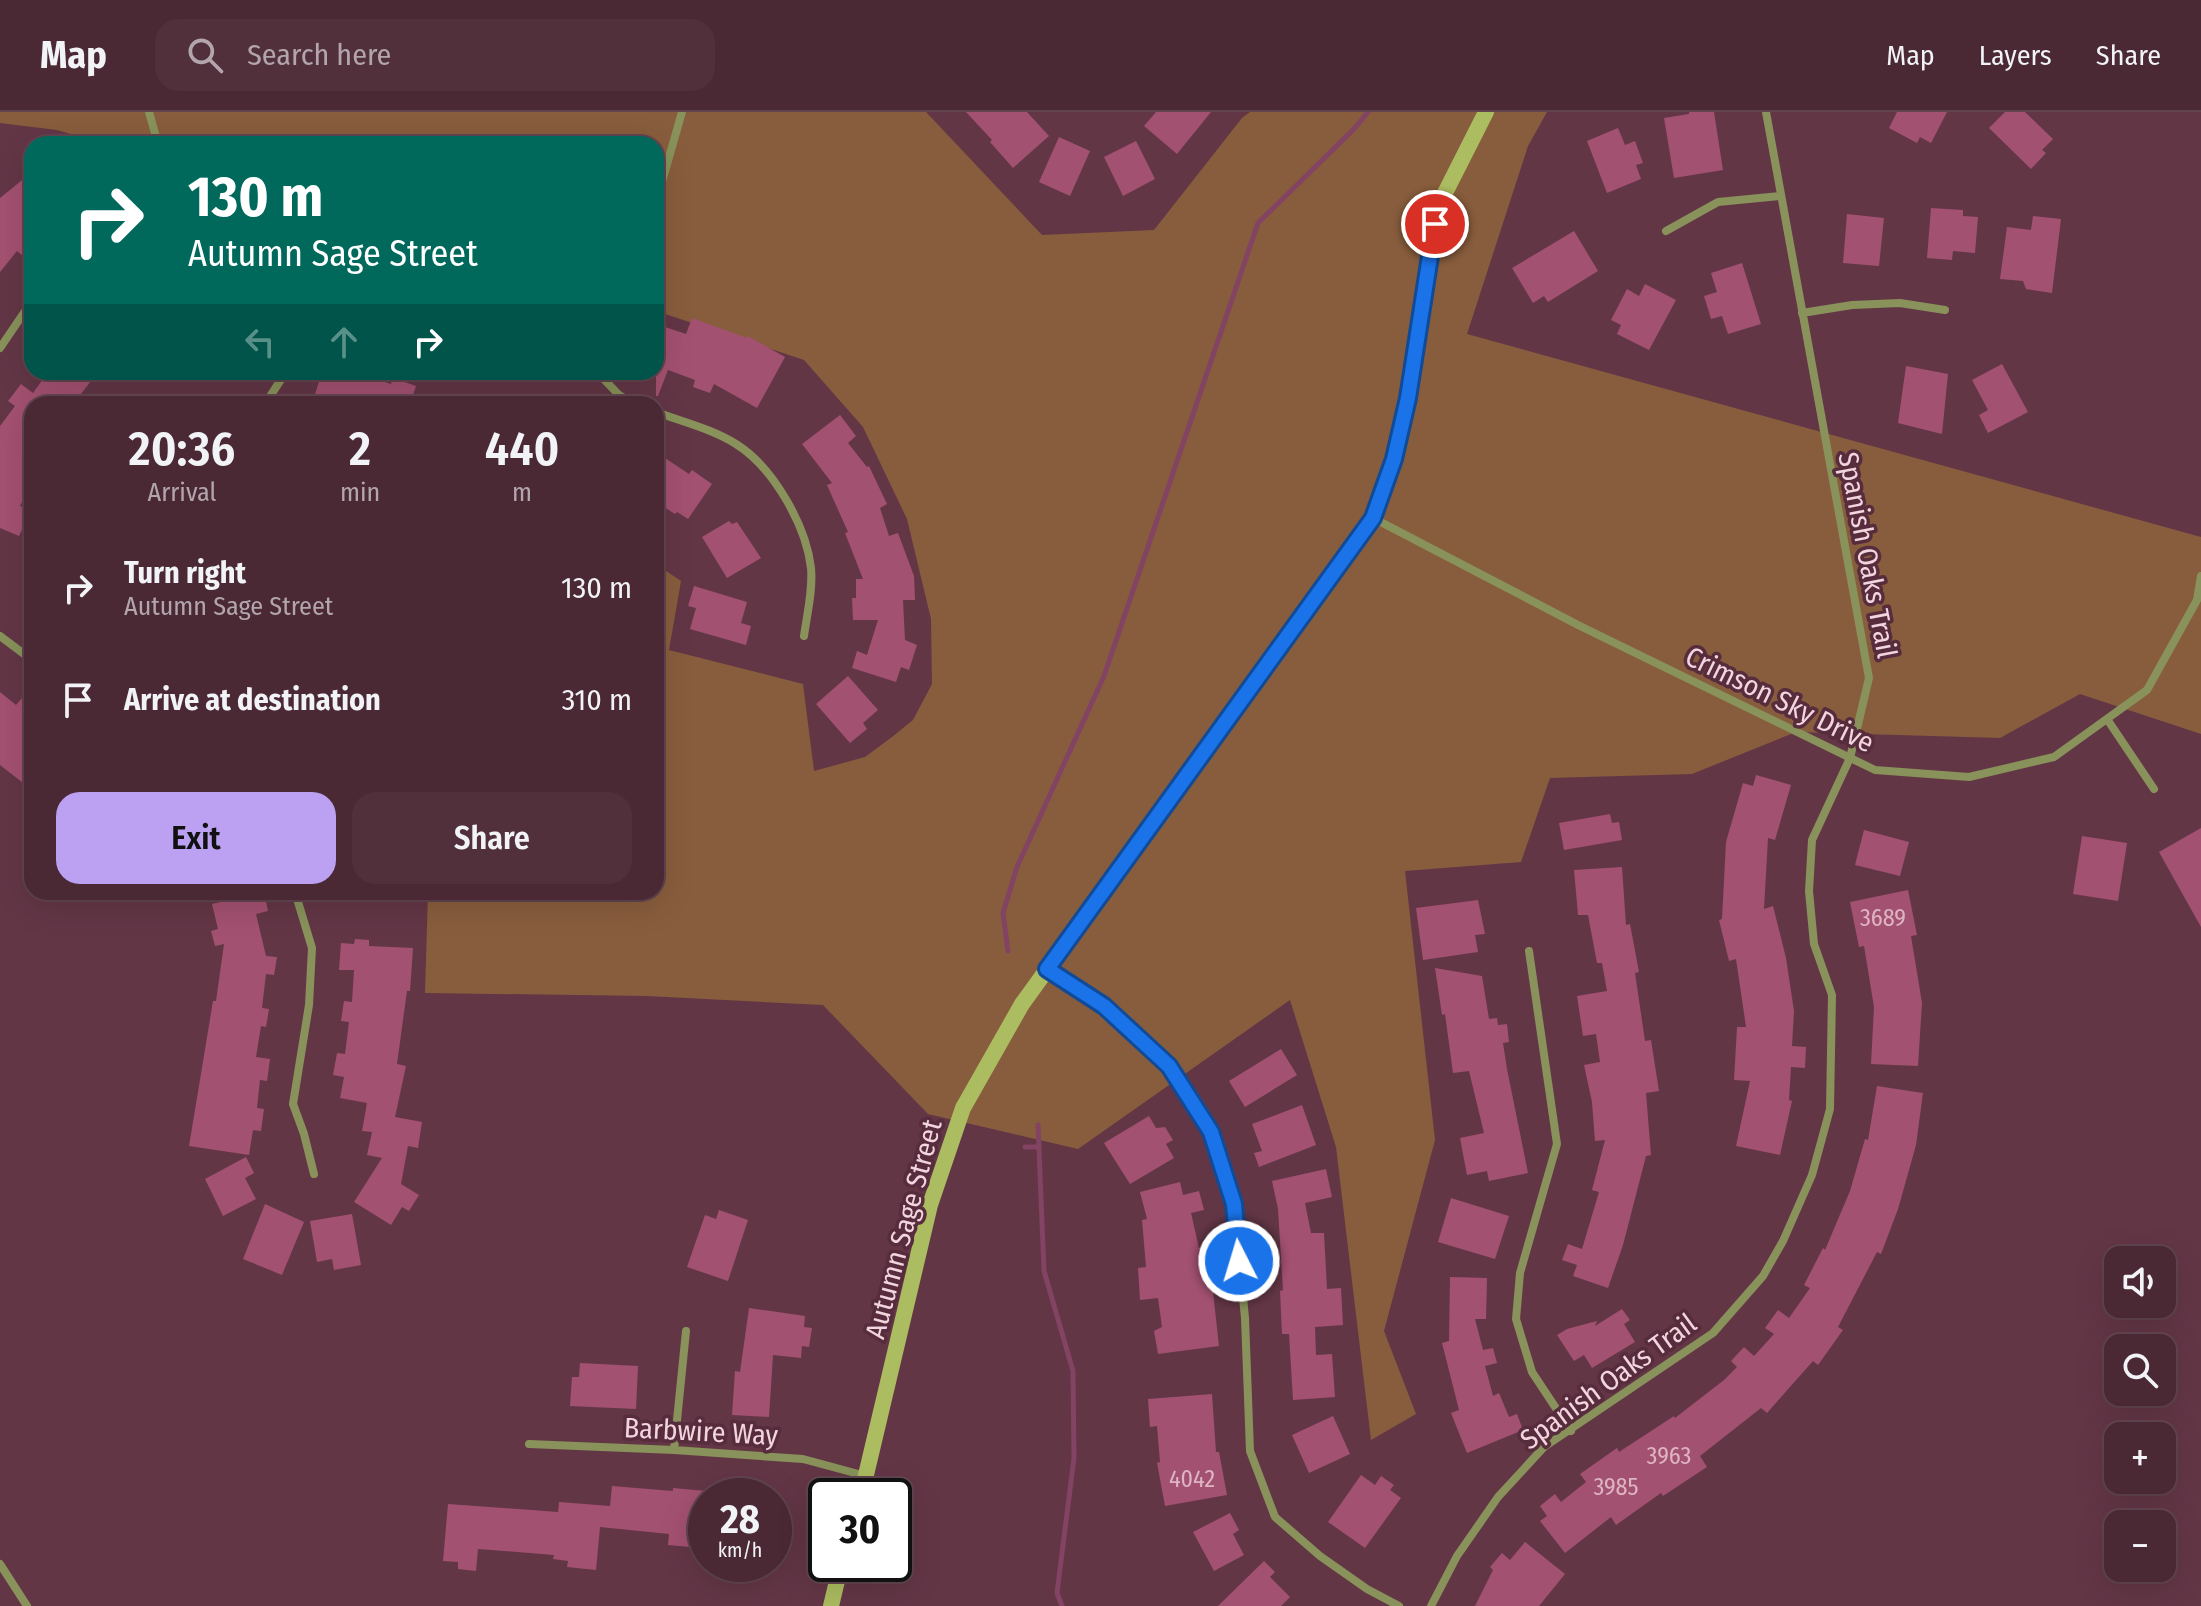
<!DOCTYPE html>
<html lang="en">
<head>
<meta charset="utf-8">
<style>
	:root { --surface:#4a2834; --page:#51303c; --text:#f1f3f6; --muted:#b2a6ac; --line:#61444f; --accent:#bca0f2 }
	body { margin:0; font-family:"Fira Sans Condensed",sans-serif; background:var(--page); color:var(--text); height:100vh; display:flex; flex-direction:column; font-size:30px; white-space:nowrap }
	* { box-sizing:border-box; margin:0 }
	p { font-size:26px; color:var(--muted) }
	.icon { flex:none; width:44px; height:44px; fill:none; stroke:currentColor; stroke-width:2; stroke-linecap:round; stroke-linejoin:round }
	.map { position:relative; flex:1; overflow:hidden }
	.drawer { position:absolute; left:24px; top:284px; width:640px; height:504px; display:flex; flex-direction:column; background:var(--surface); border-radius:24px; box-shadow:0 8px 32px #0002,0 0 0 2px var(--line) }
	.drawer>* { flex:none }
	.guide { position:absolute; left:24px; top:24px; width:640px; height:244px; border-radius:24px; box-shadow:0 8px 32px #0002,0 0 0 2px var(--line); background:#00695c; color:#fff; overflow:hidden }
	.fabs { position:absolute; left:2104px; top:1134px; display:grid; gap:16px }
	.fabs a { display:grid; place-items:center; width:72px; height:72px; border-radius:16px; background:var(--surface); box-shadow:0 8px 32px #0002,0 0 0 2px var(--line); font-size:40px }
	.speed { position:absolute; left:688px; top:1366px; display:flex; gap:16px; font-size:40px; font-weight:700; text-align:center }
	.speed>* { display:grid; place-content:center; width:104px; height:104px; border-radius:50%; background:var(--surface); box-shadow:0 8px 32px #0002,0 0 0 2px var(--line); line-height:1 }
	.speed small { font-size:20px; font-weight:400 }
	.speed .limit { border:4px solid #111; border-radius:12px; background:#fff; color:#111 }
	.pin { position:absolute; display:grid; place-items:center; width:68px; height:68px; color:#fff; margin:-34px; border:4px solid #fff; border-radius:50%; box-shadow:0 2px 8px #0007 }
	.me { position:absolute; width:88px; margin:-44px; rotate:355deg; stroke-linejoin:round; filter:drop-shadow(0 0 6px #0008) }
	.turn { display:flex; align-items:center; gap:28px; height:168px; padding:0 32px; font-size:36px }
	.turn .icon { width:104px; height:104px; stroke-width:2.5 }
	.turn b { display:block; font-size:56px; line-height:68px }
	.lanes { display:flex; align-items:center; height:76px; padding:0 32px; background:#0003; justify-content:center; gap:40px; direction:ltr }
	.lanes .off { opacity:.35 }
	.eta { display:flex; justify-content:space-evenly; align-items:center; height:136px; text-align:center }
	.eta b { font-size:48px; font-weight:600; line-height:56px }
	.button { display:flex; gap:16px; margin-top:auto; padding:16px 32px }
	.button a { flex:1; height:92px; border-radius:24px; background:var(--accent); color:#111; font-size:32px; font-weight:600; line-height:92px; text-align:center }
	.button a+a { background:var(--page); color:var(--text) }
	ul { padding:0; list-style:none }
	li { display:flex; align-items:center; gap:24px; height:112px; padding:0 32px }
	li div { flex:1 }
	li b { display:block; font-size:30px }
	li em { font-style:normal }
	header { display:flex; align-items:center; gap:48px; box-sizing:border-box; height:112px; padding:0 40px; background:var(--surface); border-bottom:2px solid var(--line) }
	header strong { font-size:38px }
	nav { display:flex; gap:44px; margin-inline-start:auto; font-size:28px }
	.search { width:560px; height:72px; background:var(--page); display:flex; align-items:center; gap:20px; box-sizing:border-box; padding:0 28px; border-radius:24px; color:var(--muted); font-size:30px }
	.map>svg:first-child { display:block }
	.green { fill:#885d3d }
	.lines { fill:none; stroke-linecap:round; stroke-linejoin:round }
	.stream { stroke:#834362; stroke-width:5 }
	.building { fill:#a35170 }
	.street { stroke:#88925a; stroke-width:8 }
	.secondary { stroke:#acbc60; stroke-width:16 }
	.route-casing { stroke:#114b97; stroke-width:20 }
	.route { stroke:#1a73e8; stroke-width:14 }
	.labels { text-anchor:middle; stroke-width:7; stroke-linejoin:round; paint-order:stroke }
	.number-label { font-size:24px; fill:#deb4c2 }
	.street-label { font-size:28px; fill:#f2d5de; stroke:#572c3c }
</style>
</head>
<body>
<header>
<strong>Map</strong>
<div class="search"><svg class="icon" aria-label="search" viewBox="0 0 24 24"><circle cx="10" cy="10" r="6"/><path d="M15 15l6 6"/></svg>Search here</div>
<nav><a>Map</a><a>Layers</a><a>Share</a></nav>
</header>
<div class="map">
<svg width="2201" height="1494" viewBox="0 0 2201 1494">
	<rect width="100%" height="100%" fill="#633646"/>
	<path class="green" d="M0,0H926L1042,123L1154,118L1242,6L1250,0H1547L1528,34L1467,222L2201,425V622L2080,582L2000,626L1796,620L1692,662L1550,666L1521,750L1405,759L1435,1028L1384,1219L1416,1302L1371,1328L1336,1035L1290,888L1078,1037L928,1002L823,893L647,884L425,881L428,780H656V452L681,469L669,538L803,572L814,659L865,645L892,625L913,608L932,572L931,507L907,407L863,315L804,248L656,199V32H104L57,18L0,11Z"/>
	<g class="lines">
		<path class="stream" d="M1008,839L1003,801L1017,755L1104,564L1258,111L1354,17L1368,0
			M1038,1013L1044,1159L1073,1259L1074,1346L1057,1481L1062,1494
			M1025,1035H1039"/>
	</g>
	<path class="building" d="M966,0H1027L1049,24L1013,56L990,30L992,28Z
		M1156,0H1211L1177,42L1144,14Z
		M1689,0H1714L1723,58L1674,66L1664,6L1689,2Z
		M1897,0H1947L1931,31L1920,25L1917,31L1889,16Z
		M2005,0H2025L2053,27L2042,38L2046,41L2031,57L1989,16Z
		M1618,16L1625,33L1635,29L1643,51L1636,53L1641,67L1607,81L1587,29Z
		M1059,25L1090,39L1070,84L1039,70Z
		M1136,29L1155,67L1123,84L1104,45Z
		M32,60V131L22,143L17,139L0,160V86Z
		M1931,96L1963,98V104L1978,105L1975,141L1953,139L1952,148L1927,146Z
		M1847,102L1884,106L1879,154L1843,151Z
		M2033,104L2061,107L2052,181L2026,177L2023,169L2000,167L2007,115L2031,118Z
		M1574,119L1598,159L1548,190L1544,184L1533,191L1512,156Z
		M1742,151L1761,212L1728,222L1722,204L1711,207L1704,184L1717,180L1711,161Z
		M1645,172L1676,188L1649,238L1617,222L1621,213L1611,208L1627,177L1639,184Z
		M692,206L747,226L748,224L785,245L757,296L714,272L710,281L693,275L695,268L668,258L658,284H656V212L686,222Z
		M2002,252L2028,300L1988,321L1979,303L1988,298L1972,268Z
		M1906,254L1948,262L1942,322L1898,311Z
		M48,260H98L73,292H32V369L20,394L31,399L19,424L0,416V314L15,294L8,289L21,272L33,281Z
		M322,260H355L391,272L393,266L416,274L410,292H312Z
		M840,303L856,324L848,331L867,355L869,354L887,392L880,396L889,424L898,421L914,464L915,488H903L905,528L917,533L909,558L901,555L896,570L852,556L857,539L867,543L878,508H853L852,486H856V467H863L845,421L848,420L827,373L832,371L802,332Z
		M656,340L689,362L692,358L712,372L688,407L677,400L675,402L656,390Z
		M729,409L732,412L737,410L761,446L727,466L702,425Z
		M694,474L747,490L741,511L751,514L746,533L690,517L696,496L688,494Z
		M848,564L878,598L863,611L867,617L850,631L816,592Z
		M0,580L16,593L22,586L32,594V678L0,653Z
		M1756,663L1791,673L1775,728L1768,726L1764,797L1773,794L1786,846L1794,899L1792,934L1806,935L1805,956L1791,955L1789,988L1792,989L1780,1043L1736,1034L1750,969L1734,968L1737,915H1746L1736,847L1729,849L1719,808L1722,807L1726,730L1743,671L1753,674Z
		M1610,702L1612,711L1619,710L1622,728L1564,738L1559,711Z
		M2201,716V815L2159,740Z
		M1864,718L1909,730L1900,764L1855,753Z
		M2082,724L2127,731L2118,789L2073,782Z
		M1622,755L1626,813L1630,812L1639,860L1635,861L1645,929L1651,928L1659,979L1646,981L1651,1043L1646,1044L1623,1133L1608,1176L1573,1164L1577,1153L1562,1148L1568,1132L1582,1137L1599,1080L1592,1078L1605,1028L1595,1029L1592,990L1584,953L1600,950L1596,922L1583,924L1577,884L1607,879L1602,851H1597L1588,803H1578L1574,758Z
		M1908,778L1917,823L1911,824L1922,891L1918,954L1871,952L1874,895L1864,834L1859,835L1850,790Z
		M264,780L268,799L256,802L266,844L277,845L274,863L266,862L262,896L269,897L266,915L261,914L256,945L270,947L267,969L260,968L257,996L264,997L261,1019L253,1018L249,1043L189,1034L213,889H216L224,832L215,834L211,819L218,817L212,792Z
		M1478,788L1485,822L1475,823L1478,840L1423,848L1416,796Z
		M355,827L369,828V834L413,836L410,879H407L397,952L406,954L395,1005L422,1010L418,1036L408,1034L401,1072L419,1083L409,1099L402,1095L391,1113L354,1090L382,1046L367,1043L372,1020L362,1019L367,991L340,986L344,965L333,963L337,941L345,942L349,910L341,909L344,889L352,890L354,858H339L341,831L354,832Z
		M1435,856L1482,864L1489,907L1497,906L1498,913L1507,912L1509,930L1503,931L1507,957L1528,1061L1489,1069L1487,1059L1467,1063L1460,1026L1484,1021L1469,959L1453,961L1445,902L1442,903Z
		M1281,937L1297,963L1245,995L1229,969Z
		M1877,974L1923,981L1916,1033L1898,1097L1881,1142L1877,1140L1838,1215L1843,1218L1818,1253L1813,1249L1767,1301L1761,1296L1700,1344L1707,1355L1663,1384L1661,1381L1616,1413L1611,1405L1565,1441L1540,1409L1547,1404L1540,1394L1555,1382L1561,1390L1586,1370L1580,1362L1617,1336L1619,1340L1674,1304L1675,1306L1724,1268L1737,1255L1731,1249L1744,1235L1754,1244L1774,1222L1765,1216L1778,1198L1789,1206L1810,1176L1804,1173L1823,1136L1825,1138L1850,1079L1865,1027L1868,1028Z
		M1302,993L1316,1033L1259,1055L1254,1041L1262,1039L1252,1012Z
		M1149,1004L1156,1016L1165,1015L1173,1028L1166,1032L1174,1046L1130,1072L1104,1031Z
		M246,1045L254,1061L245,1066L256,1087L223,1104L205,1067Z
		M1326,1057L1332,1085L1305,1091L1311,1121H1324L1327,1177L1341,1176L1343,1213L1315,1215L1316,1243L1332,1242L1335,1285L1293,1288L1289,1222H1282L1280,1179L1283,1178L1278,1097L1272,1069Z
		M1180,1070L1183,1083L1199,1079L1204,1098L1191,1101L1199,1136L1208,1135L1219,1234L1158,1242L1154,1219L1162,1215L1158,1186L1140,1188L1138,1156L1146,1155L1142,1108L1147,1107L1140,1080Z
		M1451,1086L1509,1104L1495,1147L1438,1130Z
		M265,1092L304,1110L282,1163L243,1147Z
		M719,1098L748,1108L728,1169L687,1155L705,1103L716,1107Z
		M352,1102L361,1153L334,1158L332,1147L317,1150L310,1109Z
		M1450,1165L1487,1166L1486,1207H1475L1483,1238L1493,1236L1497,1251L1485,1254L1493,1284L1499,1281L1509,1305L1517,1302L1523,1318L1467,1341L1451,1301L1459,1298L1442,1231L1449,1229Z
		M749,1196L805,1204L804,1215L812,1216L809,1235L802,1234L801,1246L773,1243L769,1305L732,1303L735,1259L740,1260Z
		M1622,1197L1630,1208L1624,1212L1635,1230L1592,1256L1584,1243L1574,1249L1557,1223L1567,1217L1597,1209L1595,1214Z
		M580,1251L638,1254L636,1297L570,1294L572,1265H579Z
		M1212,1282L1216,1340H1219L1227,1383L1165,1394L1157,1351L1160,1350L1157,1314L1150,1315L1148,1287Z
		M1333,1304L1350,1342L1309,1361L1292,1323Z
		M1361,1363L1375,1373L1381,1364L1394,1373L1390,1378L1401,1386L1365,1436L1328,1410Z
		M612,1374L673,1379V1376L706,1379V1410H703L701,1436L668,1433L669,1422L600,1415L596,1458L567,1455L568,1449L553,1447L554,1443L478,1437L476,1459L458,1457V1450L443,1449L448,1392L558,1400L559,1390L610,1394Z
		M1230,1401L1239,1418L1233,1422L1244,1443L1214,1459L1193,1420Z
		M1525,1430L1565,1462L1539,1494H1475L1493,1458L1490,1455L1502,1441L1510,1448Z
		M1264,1449L1275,1460L1270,1465L1290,1485L1281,1494H1218Z"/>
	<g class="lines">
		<path class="street" d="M149,0L158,32
			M656,91L682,0
			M1666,119L1718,90L1780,84
			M1802,201L1852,193L1900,191L1945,198
			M0,236L32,189
			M597,260L619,283L634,292
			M265,292L286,260
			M656,300C683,310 712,317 736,332C773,355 806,413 811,456C813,479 807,502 804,524
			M1373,406L1580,514L1875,658L1969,665L2054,645L2147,578L2197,488L2201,464
			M0,524L32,548
			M2107,607L2154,677
			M295,780L312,836L309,893L293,992L304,1022L314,1062
			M1529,839L1557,1032L1520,1161L1516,1207L1532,1260L1571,1319
			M1048,858L1104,894L1169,954L1211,1020L1234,1092L1245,1206L1250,1339L1275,1405L1320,1444L1367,1477L1399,1494
			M529,1332L674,1338L803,1347L866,1364
			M674,1338L686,1219
			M0,1452L27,1494
			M1431,1494L1457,1444L1498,1385L1544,1335L1713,1221L1763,1164L1783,1129L1812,1063L1830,997L1832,883L1814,832L1809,779L1812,728L1850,646L1869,566L1766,0"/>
		<path class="secondary" d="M861,1384L930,1093L963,996L1022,892L1373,406L1394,347L1408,286L1435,112L1445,81L1486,0
			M831,1494L841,1452"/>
	</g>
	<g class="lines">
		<defs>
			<path id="route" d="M1239,1149L1234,1092L1211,1020L1169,954L1104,894L1047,857L1373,406L1394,347L1408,286L1435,112"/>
		</defs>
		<use href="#route" class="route-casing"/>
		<use href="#route" class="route"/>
	</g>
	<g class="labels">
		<g class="number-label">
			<text x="1883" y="814">3689</text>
			<text x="1669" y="1352">3963</text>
			<text x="1192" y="1375">4042</text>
			<text x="1616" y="1383">3985</text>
		</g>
		<g class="street-label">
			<text transform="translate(1868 443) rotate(79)" y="10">Spanish Oaks Trail</text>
			<text transform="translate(1780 587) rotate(26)" y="10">Crimson Sky Drive</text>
			<text transform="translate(903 1117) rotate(-75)" y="10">Autumn Sage Street</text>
			<text transform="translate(1608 1269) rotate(-36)" y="10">Spanish Oaks Trail</text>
			<text transform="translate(701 1319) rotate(3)" y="10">Barbwire Way</text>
		</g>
	</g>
</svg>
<div class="fabs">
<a><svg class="icon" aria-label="sound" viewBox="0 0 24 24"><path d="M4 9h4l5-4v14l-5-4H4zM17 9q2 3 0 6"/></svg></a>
<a><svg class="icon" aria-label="search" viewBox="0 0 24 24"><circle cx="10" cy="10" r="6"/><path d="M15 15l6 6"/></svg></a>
<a>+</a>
<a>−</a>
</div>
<div class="speed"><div>28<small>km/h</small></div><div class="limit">30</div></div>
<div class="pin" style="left:1435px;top:112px;background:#d93025"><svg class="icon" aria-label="arrive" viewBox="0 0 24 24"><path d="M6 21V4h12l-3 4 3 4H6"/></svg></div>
<svg class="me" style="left:1239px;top:1149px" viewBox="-20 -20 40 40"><circle r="17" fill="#1a73e8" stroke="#fff" stroke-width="3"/><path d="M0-11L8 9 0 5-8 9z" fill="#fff"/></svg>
<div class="guide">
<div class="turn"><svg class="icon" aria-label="right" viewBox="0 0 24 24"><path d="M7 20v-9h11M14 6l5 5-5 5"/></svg><div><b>130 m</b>Autumn Sage Street</div></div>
<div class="lanes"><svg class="icon off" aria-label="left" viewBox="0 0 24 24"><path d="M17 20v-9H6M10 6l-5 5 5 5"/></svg><svg class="icon off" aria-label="ahead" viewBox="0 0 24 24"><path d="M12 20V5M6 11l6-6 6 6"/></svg><svg class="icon" aria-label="right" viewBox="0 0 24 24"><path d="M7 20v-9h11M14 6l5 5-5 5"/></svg></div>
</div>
<section class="drawer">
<div class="eta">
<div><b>20:36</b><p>Arrival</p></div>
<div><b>2</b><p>min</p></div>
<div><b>440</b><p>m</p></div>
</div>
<ul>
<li><svg class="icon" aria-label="right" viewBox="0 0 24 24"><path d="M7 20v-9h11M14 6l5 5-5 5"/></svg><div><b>Turn right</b><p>Autumn Sage Street</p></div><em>130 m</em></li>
<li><svg class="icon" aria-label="arrive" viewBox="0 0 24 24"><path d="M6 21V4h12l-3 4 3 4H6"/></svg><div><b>Arrive at destination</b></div><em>310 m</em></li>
</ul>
<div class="button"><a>Exit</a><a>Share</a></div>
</section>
</div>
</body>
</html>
